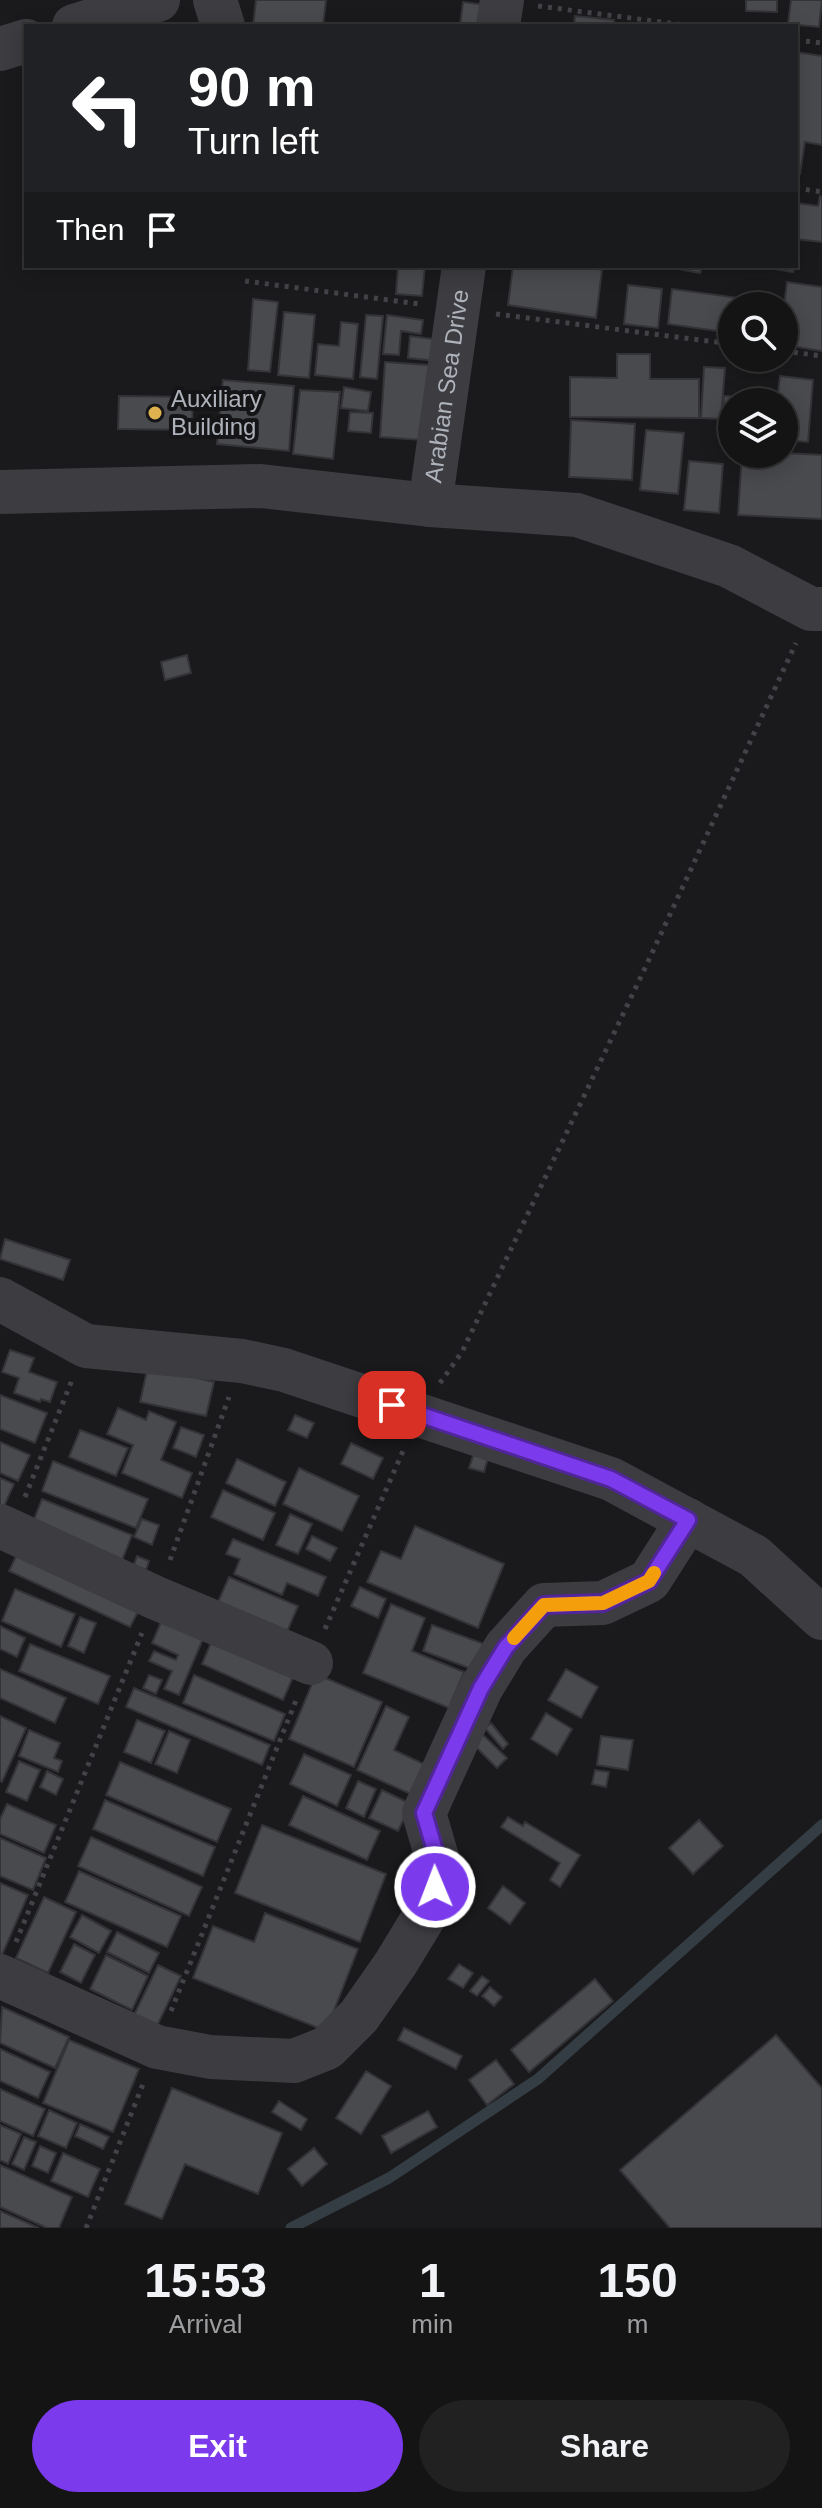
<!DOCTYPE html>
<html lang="en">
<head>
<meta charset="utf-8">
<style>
	:root { --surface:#141415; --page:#212122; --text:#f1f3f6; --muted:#9d9ea0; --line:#333334; --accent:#7c3aed }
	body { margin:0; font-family:Helvetica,sans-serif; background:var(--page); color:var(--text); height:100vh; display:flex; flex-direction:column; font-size:30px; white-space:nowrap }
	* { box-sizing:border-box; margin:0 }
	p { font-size:26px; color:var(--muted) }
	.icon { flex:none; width:44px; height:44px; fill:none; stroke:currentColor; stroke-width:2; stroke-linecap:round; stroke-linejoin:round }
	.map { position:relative; height:2228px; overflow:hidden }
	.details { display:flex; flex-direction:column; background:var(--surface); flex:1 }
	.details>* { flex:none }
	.banner { position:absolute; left:24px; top:24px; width:774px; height:244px; border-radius:0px; box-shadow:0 4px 20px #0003,0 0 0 2px var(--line); background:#202124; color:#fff; overflow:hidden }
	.fabs { position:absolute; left:718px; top:292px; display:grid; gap:16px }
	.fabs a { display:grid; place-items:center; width:80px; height:80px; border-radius:50%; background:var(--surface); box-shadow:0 4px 20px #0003,0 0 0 2px var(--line); font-size:40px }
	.pin { position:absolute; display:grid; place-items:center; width:68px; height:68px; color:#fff; margin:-34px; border-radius:16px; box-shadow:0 4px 12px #0006 }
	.me { position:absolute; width:88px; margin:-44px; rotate:359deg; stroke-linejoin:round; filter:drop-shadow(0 0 6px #0008) }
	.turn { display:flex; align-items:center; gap:28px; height:168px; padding:0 32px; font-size:36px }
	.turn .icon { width:104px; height:104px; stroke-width:2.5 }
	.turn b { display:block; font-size:56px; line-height:68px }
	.then { display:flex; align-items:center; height:76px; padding:0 32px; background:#0003; gap:16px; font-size:30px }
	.eta { display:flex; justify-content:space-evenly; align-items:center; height:136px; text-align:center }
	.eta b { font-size:48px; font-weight:700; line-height:56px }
	.button { display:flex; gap:16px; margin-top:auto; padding:16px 32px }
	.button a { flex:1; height:92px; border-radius:48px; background:var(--accent); color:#fff; font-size:32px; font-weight:700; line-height:92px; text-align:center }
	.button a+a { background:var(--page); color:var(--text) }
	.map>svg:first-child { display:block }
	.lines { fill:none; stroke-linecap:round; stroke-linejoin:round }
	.stream { stroke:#353d44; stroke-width:11 }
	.building { fill:#494a4e; stroke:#343438; stroke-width:2 }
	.path { stroke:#424348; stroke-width:5; stroke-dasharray:4 6; stroke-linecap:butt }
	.minor { stroke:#3c3c41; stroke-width:44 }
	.route-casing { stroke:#51269a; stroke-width:20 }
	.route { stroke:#7c3aed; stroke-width:14 }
	.slow { stroke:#f59e0b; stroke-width:14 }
	.poi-dot { fill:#dfb24f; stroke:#151517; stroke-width:3 }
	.labels { text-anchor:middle; stroke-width:8; stroke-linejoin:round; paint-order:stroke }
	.street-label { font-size:24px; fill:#aeb2ba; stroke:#151517 }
	.poi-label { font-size:24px; fill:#aeb2ba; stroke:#151517; text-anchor:start }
</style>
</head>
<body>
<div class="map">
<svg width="822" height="2228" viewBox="0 0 822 2228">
	<rect width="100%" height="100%" fill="#1a1a1c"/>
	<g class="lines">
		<path class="stream" d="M291,2228L389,2178L538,2079L822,1825"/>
	</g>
	<path class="building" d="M256,0H326L323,26H253Z
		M746,0H777V12L746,11Z
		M791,0H822L819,27L788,24Z
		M463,2L486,5L483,26H460Z
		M575,16L614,20V26H574Z
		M796,52L822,56V145L805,142L800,174H796Z
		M820,196L822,197V242L796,239V203L818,206Z
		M398,266H425L422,296L396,294Z
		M513,266H584L602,270L596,318L508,305Z
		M664,266H702L700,273Z
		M758,266H795L793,272Z
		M787,282L822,287V351L784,345V307Z
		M628,285L662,289L658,328L624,324Z
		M672,289L739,298V306H732V333L668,324Z
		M253,299L278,302L270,372L248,370Z
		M284,312L315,315L309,378L278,375Z
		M366,315L383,316L377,379L360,377Z
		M387,315L423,320L421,334L401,331L399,355L383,354Z
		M341,322L358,324L353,379L315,375L318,344L339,346Z
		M410,336L449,341L447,362L408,358Z
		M617,354H650V379H699V418L570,417V377L617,378Z
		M385,362L442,366L436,441L380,437Z
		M704,367L725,368L721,419L701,418Z
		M780,376L813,380L808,442L784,440V402H777Z
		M223,380L294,386L289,451L217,444Z
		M344,387L371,392L368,411L341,408Z
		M300,390L340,392L333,459L293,454Z
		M119,396L193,397L192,430L118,429Z
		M724,396L768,398V402H732V424H723Z
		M350,412L373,413L371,433L348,431Z
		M571,420L635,424L632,480L569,477Z
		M646,430L684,433L678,494L640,490Z
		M784,453L822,455V519L738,515L742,454Z
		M689,461L723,464L719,513L684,510Z
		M187,655L191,673L165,680L161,662Z
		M5,1239L70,1260L63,1280L0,1259Z
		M10,1350L34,1358L29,1372L57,1382L50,1402L41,1399L40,1402L14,1393L19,1378L2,1372Z
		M148,1366L214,1382L206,1416L140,1402Z
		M0,1395L47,1413L35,1443L0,1429Z
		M118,1408L146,1420L149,1411L176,1422L161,1460L192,1473L182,1498L122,1473L133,1445L107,1434Z
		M295,1415L314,1423L307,1438L288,1430Z
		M181,1427L204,1435L196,1457L173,1448Z
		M80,1430L128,1448L116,1476L69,1457Z
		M0,1442L30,1455L18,1481L0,1473Z
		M351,1443L383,1458L373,1479L341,1464Z
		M474,1453L488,1458L484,1472L469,1468Z
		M237,1459L286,1482L275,1506L226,1483Z
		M53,1461L148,1499L136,1528L42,1491Z
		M299,1468L359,1496L342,1531L283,1504Z
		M0,1478L14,1484L2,1511L0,1510Z
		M223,1490L275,1513L263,1540L211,1517Z
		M42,1499L132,1535L119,1568L29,1532Z
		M290,1514L312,1524L298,1554L276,1545Z
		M142,1519L159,1525L152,1545L134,1537Z
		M415,1526L504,1564L478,1628L367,1582L381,1551L401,1559Z
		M312,1536L337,1548L330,1561L306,1549Z
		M233,1539L326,1577L318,1596L287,1583L282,1595L234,1574L240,1559L226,1554Z
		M20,1548L142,1604L130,1627L9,1571Z
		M137,1556L149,1561L146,1570L134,1565Z
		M229,1577L298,1606L284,1639L215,1609Z
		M360,1587L386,1599L378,1618L351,1606Z
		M15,1589L75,1614L61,1647L2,1621Z
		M391,1604L425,1618L412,1651L464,1672L449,1708L363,1673Z
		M80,1617L96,1623L84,1653L68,1646Z
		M161,1622L203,1639L179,1695L164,1689L172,1671L149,1661L154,1651L176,1660L178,1655L152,1643Z
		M432,1625L487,1645L477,1671L423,1651Z
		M0,1626L25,1638L17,1657L0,1649Z
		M213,1638L294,1675L283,1700L202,1664Z
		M30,1644L110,1676L98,1704L19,1671Z
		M0,1669L66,1698L55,1723L0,1698Z
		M566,1669L598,1687L581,1718L548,1700Z
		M316,1674L382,1702L354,1767L289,1739Z
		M149,1675L162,1680L156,1694L143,1688Z
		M194,1675L285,1714L274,1741L183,1703Z
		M134,1688L270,1745L262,1765L126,1707Z
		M386,1706L409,1717L394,1750L428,1766L415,1796L357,1770Z
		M546,1713L572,1729L557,1755L531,1739Z
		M0,1716L26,1728L2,1782L0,1781Z
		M137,1720L165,1731L151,1763L124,1752Z
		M491,1723L508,1744L503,1749L485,1728Z
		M29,1730L60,1743L54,1758L62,1761L58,1772L19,1756Z
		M169,1731L190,1740L177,1773L155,1764Z
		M480,1732L507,1758L497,1768L471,1742Z
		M601,1736L633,1740L628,1770L597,1765Z
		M304,1754L351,1775L337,1806L290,1784Z
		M19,1761L40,1770L27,1801L6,1792Z
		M120,1762L231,1809L217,1842L106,1795Z
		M595,1770L609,1772L606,1787L592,1784Z
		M47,1771L63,1779L56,1795L40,1787Z
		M358,1781L376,1789L364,1817L346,1808Z
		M382,1790L411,1804L398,1831L369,1818Z
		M303,1796L380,1831L367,1860L289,1825Z
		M105,1800L215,1847L203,1876L93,1829Z
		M7,1804L56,1825L44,1853L0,1834V1819Z
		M508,1817L523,1826L525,1822L580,1855L560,1887L550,1880L560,1863L501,1827Z
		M699,1820L723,1846L693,1874L669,1848Z
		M262,1825L386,1874L360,1942L235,1893Z
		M91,1837L202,1887L189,1916L78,1866Z
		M0,1838L46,1858L33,1890L0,1876Z
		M79,1871L181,1916L167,1947L65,1902Z
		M0,1883L28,1895L2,1955H0Z
		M503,1886L525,1903L510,1924L488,1908Z
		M44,1897L76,1912L48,1973L16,1958Z
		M265,1913L358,1949L326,2031L193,1978L213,1926L254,1942Z
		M82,1915L111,1931L99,1953L70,1937Z
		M117,1932L159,1953L149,1973L107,1952Z
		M74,1944L95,1955L81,1983L60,1972Z
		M106,1955L148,1976L132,2010L90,1989Z
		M459,1964L473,1973L463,1988L448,1979Z
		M158,1965L181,1976L156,2028L133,2017Z
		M482,1976L489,1981L477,1996L470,1991Z
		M595,1979L613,2001L529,2072L511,2050Z
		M490,1987L502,1997L494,2006L482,1996Z
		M2,2007L69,2037L55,2068L0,2043Z
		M404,2028L462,2056L456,2069L398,2040Z
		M776,2035L822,2088V2228H670L620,2170Z
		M69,2040L139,2069L113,2132L43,2103Z
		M0,2049L50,2072L38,2098L0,2081Z
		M496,2060L514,2084L487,2105L469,2080Z
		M366,2071L391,2086L361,2134L336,2118Z
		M172,2088L282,2133L258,2194L185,2164L162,2219L125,2204Z
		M0,2089L45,2109L33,2136L0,2121Z
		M279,2101L307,2119L301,2130L272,2112Z
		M49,2110L77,2123L66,2148L38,2136Z
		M428,2111L437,2127L391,2153L382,2136Z
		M80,2124L109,2137L103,2149L75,2136Z
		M0,2125L21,2134L8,2164L0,2160Z
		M24,2137L36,2142L24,2170L12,2164Z
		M40,2146L56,2153L48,2173L32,2166Z
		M314,2148L327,2164L302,2186L288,2169Z
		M63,2153L100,2169L88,2197L51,2181Z
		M0,2165L72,2197L59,2228H47L0,2207Z
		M0,2211L39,2228H0Z"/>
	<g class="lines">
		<path class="path" d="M538,6L692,26
			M796,40L822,43
			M796,188L822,192
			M245,281L419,304
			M496,314L732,344
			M784,351L822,356
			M440,1383L462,1352L646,966L796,643
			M25,1497L72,1380
			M170,1560L229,1397
			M325,1629L403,1451
			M16,1942L142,1633
			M171,2011L297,1698
			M86,2228L143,2084"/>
		<g class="minor">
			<path d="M215,0L223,26"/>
			<path d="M74,26L158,0"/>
			<path d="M498,26L502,0"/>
			<path d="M0,49L26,41"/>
			<path d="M0,492L261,486L430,505L577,515L729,566L811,609H822"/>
			<path id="s1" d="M430,505L464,266"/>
			<path d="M0,1299L86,1346L242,1361L284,1370L611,1479L754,1556L822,1618"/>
			<path d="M0,1526L156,1598L311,1663"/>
			<path d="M0,1976L157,2047L210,2057L294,2061L327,2048L359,2016L396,1963L430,1907L440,1868L424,1813L481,1688L506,1647L544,1605L603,1603L649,1581L688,1520"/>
		</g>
	</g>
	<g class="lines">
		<defs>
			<path id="route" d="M392,1405L611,1479L688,1520L649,1581L603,1603L544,1605L506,1647L481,1688L424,1813L440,1868L435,1887"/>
		</defs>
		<use href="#route" class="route-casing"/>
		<use href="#route" class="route"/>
		<path class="slow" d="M514,1638L544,1605L603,1603L649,1581L654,1573"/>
	</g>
	<circle class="poi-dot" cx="155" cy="413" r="8"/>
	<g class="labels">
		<g class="street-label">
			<text dy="8" stroke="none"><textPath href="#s1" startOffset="120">Arabian Sea Drive</textPath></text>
		</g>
		<g class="poi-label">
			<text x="171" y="407">Auxiliary<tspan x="171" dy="28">Building</tspan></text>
		</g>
	</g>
</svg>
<div class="fabs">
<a><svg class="icon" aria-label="search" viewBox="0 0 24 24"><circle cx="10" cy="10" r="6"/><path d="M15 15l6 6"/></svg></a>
<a><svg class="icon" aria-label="layers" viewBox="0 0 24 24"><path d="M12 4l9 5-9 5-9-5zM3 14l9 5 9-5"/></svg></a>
</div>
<div class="pin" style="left:392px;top:1405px;background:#d93025"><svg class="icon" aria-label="arrive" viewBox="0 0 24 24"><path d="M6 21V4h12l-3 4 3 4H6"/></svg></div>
<svg class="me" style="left:435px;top:1887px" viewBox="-20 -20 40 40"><circle r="17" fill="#7c3aed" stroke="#fff" stroke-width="3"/><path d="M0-11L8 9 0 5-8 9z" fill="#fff"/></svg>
<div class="banner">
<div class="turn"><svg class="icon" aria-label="left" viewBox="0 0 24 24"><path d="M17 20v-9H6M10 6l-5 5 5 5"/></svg><div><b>90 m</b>Turn left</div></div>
<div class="then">Then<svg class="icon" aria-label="arrive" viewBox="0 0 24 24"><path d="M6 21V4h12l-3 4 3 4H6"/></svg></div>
</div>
</div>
<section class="details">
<div class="eta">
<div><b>15:53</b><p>Arrival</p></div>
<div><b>1</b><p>min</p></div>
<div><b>150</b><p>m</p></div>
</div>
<div class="button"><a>Exit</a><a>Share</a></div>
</section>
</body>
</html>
